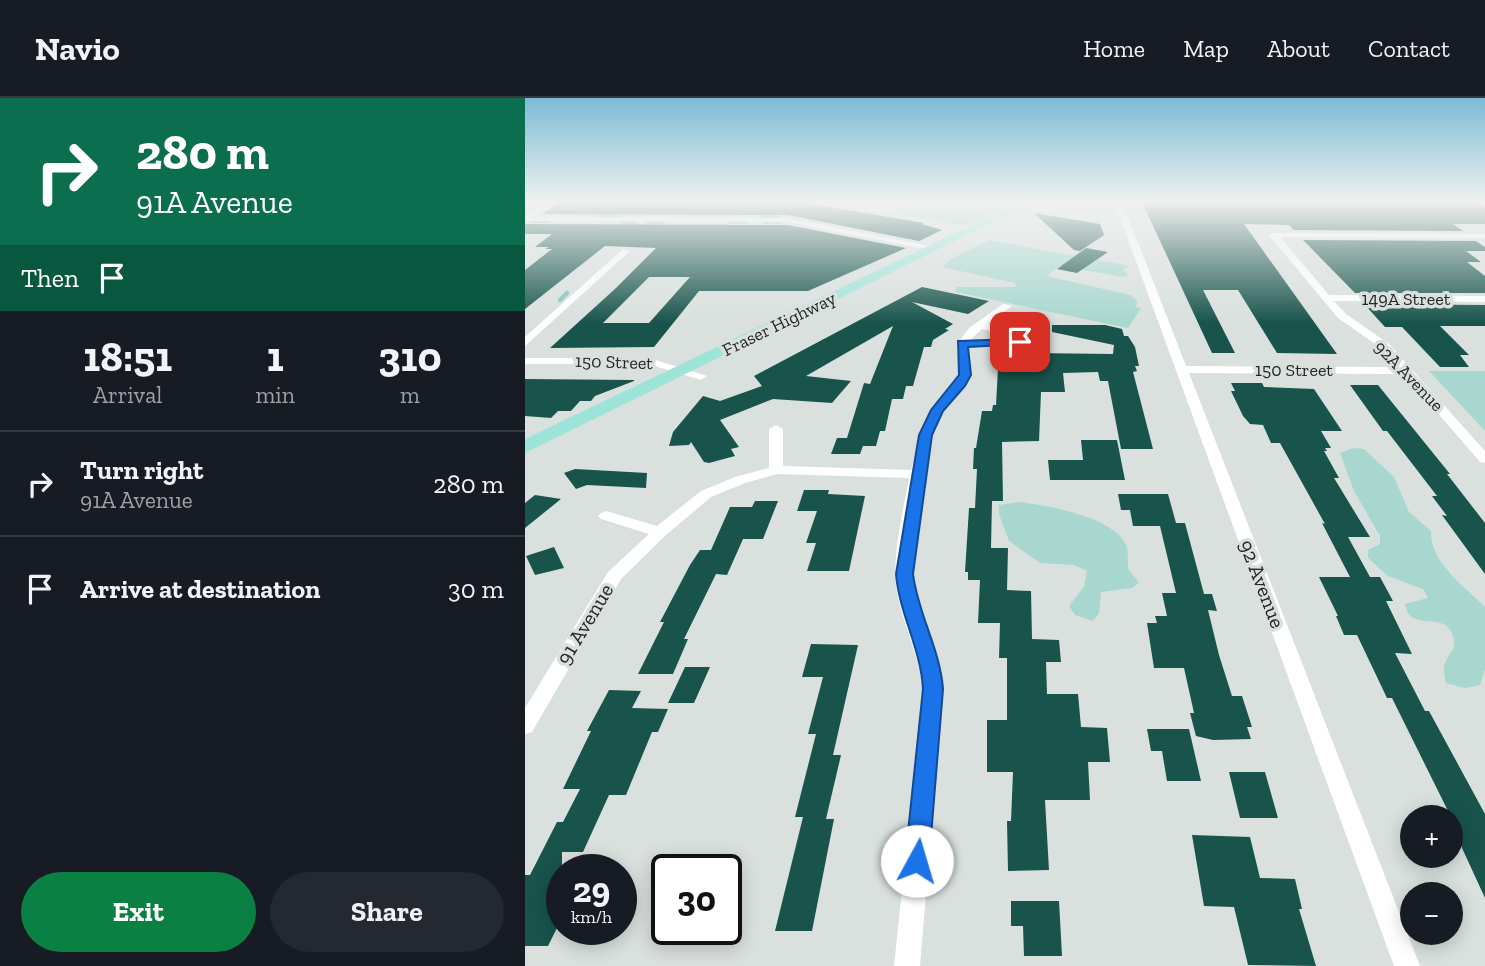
<!DOCTYPE html>
<html lang="en">
<head>
<meta charset="utf-8">
<style>
	:root { --surface:#171b24; --page:#242831; --text:#f1f3f6; --muted:#9ea1a6; --line:#363941; --accent:#0b8043 }
	body { margin:0; font-family:"Zilla Slab",serif; background:var(--page); color:var(--text); height:100vh; display:flex; flex-direction:column; font-size:26px; white-space:nowrap }
	* { box-sizing:border-box; margin:0 }
	p { font-size:23px; color:var(--muted) }
	.icon { flex:none; width:38px; height:38px; fill:none; stroke:currentColor; stroke-width:2; stroke-linecap:round; stroke-linejoin:round }
	.map { position:relative; flex:1; overflow:hidden }
	.side { display:flex; flex-direction:column; background:var(--surface); width:525px }
	.side>* { flex:none }
	.guide { background:#0b6e4f; color:#fff; overflow:hidden }
	.buttons { position:absolute; left:875px; top:707px; display:grid; gap:14px }
	.buttons a { display:grid; place-items:center; width:63px; height:63px; border-radius:50%; background:var(--surface); box-shadow:0 4px 18px #0003; font-size:35px }
	.speed { position:absolute; left:21px; top:756px; display:flex; gap:14px; font-size:35px; font-weight:700; text-align:center }
	.speed>* { display:grid; place-content:center; width:91px; height:91px; border-radius:50%; background:var(--surface); box-shadow:0 4px 18px #0003; line-height:1 }
	.speed small { font-size:18px; font-weight:400 }
	.speed .limit { border:4px solid #111; border-radius:10px; background:#fff; color:#111 }
	.pin { position:absolute; display:grid; place-items:center; width:60px; height:60px; color:#fff; margin:-30px; border-radius:14px; box-shadow:0 4px 10px #0006 }
	.me { position:absolute; width:77px; margin:-38px; rotate:6deg; stroke-linejoin:round; filter:drop-shadow(0 0 5px #0008) }
	.turn { display:flex; align-items:center; gap:24px; height:147px; padding:0 21px; font-size:32px }
	.turn .icon { width:91px; height:91px; stroke-width:2.5 }
	.turn b { display:block; font-size:49px; line-height:60px }
	.then { display:flex; align-items:center; height:66px; padding:0 21px; background:#0003; gap:14px; font-size:26px }
	.eta { display:flex; justify-content:space-evenly; align-items:center; height:119px; text-align:center }
	.eta b { font-size:42px; font-weight:700; line-height:49px }
	.cta { display:flex; gap:14px; margin-top:auto; padding:14px 21px }
	.cta a { flex:1; height:80px; border-radius:42px; background:var(--accent); color:#fff; font-size:28px; font-weight:700; line-height:80px; text-align:center }
	.cta a+a { background:var(--page); color:var(--text) }
	ul { padding:0; list-style:none }
	li { display:flex; align-items:center; gap:21px; height:105px; padding:0 21px; border-top:2px solid var(--line) }
	li div { flex:1 }
	li b { display:block; font-size:26px }
	li em { font-style:normal }
	header { display:flex; align-items:center; gap:42px; box-sizing:border-box; height:98px; padding:0 35px; background:var(--surface); border-bottom:2px solid var(--line) }
	header strong { font-size:33px }
	nav { display:flex; gap:38px; margin-inline-start:auto; font-size:24px }
	main { display:flex; flex:1; min-height:0 }
	.map>svg:first-child { display:block }
	.green { fill:#a7d7ce }
	.lines { fill:none; stroke-linecap:round; stroke-linejoin:round }
	.stream-far1 { stroke:#7bc6b9; stroke-width:3.5 }
	.stream { stroke:#7bc6b9; stroke-width:4.5 }
	.building { fill:#18544c; fill-rule:evenodd }
	.street { fill:#fff; fill-rule:evenodd }
	.primary { fill:#9ce4d9; fill-rule:evenodd }
	.route { fill:#1a73e8; stroke:#114b97; stroke-width:2 }
	.labels { text-anchor:middle; stroke-width:7; stroke-linejoin:round; paint-order:stroke }
	.far-street-label { font-size:18px; fill:#242726; stroke:#d9e0de }
	.street-label { font-size:21px; fill:#242726; stroke:#d9e0de }
</style>
</head>
<body>
<header>
<strong>Navio</strong>
<nav><a>Home</a><a>Map</a><a>About</a><a>Contact</a></nav>
</header>
<main>
<section class="side">
<div class="guide">
<div class="turn"><svg class="icon" aria-label="right" viewBox="0 0 24 24"><path d="M7 20v-9h11M14 6l5 5-5 5"/></svg><div><b>280 m</b>91A Avenue</div></div>
<div class="then">Then<svg class="icon" aria-label="arrive" viewBox="0 0 24 24"><path d="M6 21V4h12l-3 4 3 4H6"/></svg></div>
</div>
<div class="eta">
<div><b>18:51</b><p>Arrival</p></div>
<div><b>1</b><p>min</p></div>
<div><b>310</b><p>m</p></div>
</div>
<ul>
<li><svg class="icon" aria-label="right" viewBox="0 0 24 24"><path d="M7 20v-9h11M14 6l5 5-5 5"/></svg><div><b>Turn right</b><p>91A Avenue</p></div><em>280 m</em></li>
<li><svg class="icon" aria-label="arrive" viewBox="0 0 24 24"><path d="M6 21V4h12l-3 4 3 4H6"/></svg><div><b>Arrive at destination</b></div><em>30 m</em></li>
</ul>
<div class="cta"><a>Exit</a><a>Share</a></div>
</section>
<div class="map">
<svg width="960" height="868" viewBox="0 0 960 868">
	<rect width="100%" height="100%" fill="#d9e0de"/>
	<path class="green" d="M374,103H495L440,128L371,116L339,129L332,128L385,105Z
		M464,142L605,168L598,171L603,177L599,179L535,168L521,178L605,197L612,202L611,209L616,210L603,230L430,194L432,189H491L490,185L417,169L428,160Z
		M904,273H960V333Z
		M828,350L839,351L869,379L884,414L906,433C905,465 940,489 960,509V571L955,587L940,590L921,585C920,580 918,572 919,568C922,556 933,552 928,538C920,511 885,536 880,506L903,500L898,491L863,478L843,460V452L855,446V438L829,393L815,355Z
		M494,404C521,407 587,419 600,445C605,453 601,464 604,472C606,476 612,480 614,485L607,490L576,494L574,515L568,523L550,517L544,508L559,489L562,473L549,467L515,465L484,443L474,416V407Z"/>
	<g class="lines">
		<path class="stream-far1" d="M74,118H92
			M237,119H253
			M7,123H23
			M96,124H110
			M122,124H139
			M206,124H220
			M239,124H257"/>
		<path class="stream" d="M35,202L42,195"/>
	</g>
	<path class="building" d="M46,103L281,105L399,125L397,126L417,132L394,143L263,117L17,116L34,105Z
		M617,104H951L960,110V126H928L938,133L769,132L764,127L719,126L812,256L752,255L713,192H678L710,255H687Z
		M509,115L575,126L579,137L555,153L549,152Z
		M0,126L263,127L381,150L283,193H174L129,249L25,250L91,190L131,150L80,148L0,211V172L27,151H20L24,149H10L27,136H0ZM124,179H165L124,225H78Z
		M778,142L951,143L960,149V153H941L956,164H942L960,178V195H830Z
		M561,150L583,154L552,175L532,171Z
		M397,189L464,203L443,216L387,204L428,226L420,231L424,232L408,242L406,249H399L388,288H381L378,301H367L360,333H355L351,348H338L335,356H306L312,340H322L339,285L345,286L368,228L281,278L326,283L307,305L248,301L195,322L214,349L206,351L210,358L184,365L179,364L166,344L164,347L144,348L148,334L178,298L195,303L237,288L229,278Z
		M839,206L960,207V228H915L944,257H935L944,269H915L877,229H860Z
		M527,227H580L597,231L599,238H603L610,249L614,268H610L612,273L608,274L628,351H596L583,283H575L573,274L538,275L540,294H516L514,343L477,344L478,403H467L466,450H483L482,492L506,493L507,541L534,542L536,564H521L522,596H553L556,629L582,630L585,664H563L565,702H520L524,772L483,773L482,723H486L488,674H462V622H482V560H474L475,525H453L455,482H443V474H440L444,410H450L452,371H448L449,350H451L457,313H467L468,307H471L474,252L490,260L506,255L588,256L589,247L527,234Z
		M0,281L109,282V283L70,298L66,303H55L46,313H33L26,320L0,318Z
		M706,285H737L739,289L789,291L817,333H796L806,350H800L802,353H799L814,380H809L845,439H823L845,479H855L868,503H861L887,556L870,555L900,613H904L960,716V800L931,737L926,719L867,600H862L832,537H819L811,518H813L794,479H825L797,425L800,426L755,345H746L738,327L725,326L718,318L706,293H710Z
		M825,287H853L925,376H922L960,425V476L917,417L922,418L907,398H912L862,333H858Z
		M556,342H592L600,382H525L523,362H558Z
		M50,371L122,375L121,390L62,387L51,391L39,375Z
		M279,392H304L303,396L340,398L324,473H282L291,445H281L292,413H272Z
		M593,396H643L651,425H660L679,496H687L692,513L683,512L694,557L707,598H717L727,629H722L726,641L688,642L671,638L665,615H669L659,570H629L622,525H632L630,518H642L637,495H651L635,428H608L605,412H596Z
		M10,397L36,401L0,430V405Z
		M230,403H253L238,441H218L202,477L191,476L159,541H163L148,576H113L139,524H135L165,467L175,452H186L205,409H227Z
		M29,449L39,470L10,477L1,458Z
		M286,546L333,547L308,657H316L301,721H309L287,833H250L278,719H270L291,636H283L298,579H277Z
		M160,569H185L169,605H143Z
		M84,592L116,593L107,610L143,611L133,634H127L101,697H84L58,754H37V820L23,848H0V777H5L32,724H38L55,691H38L66,633H62Z
		M622,631H664L676,683H642L637,653H626Z
		M704,674H740L753,720H715Z
		M667,737L725,739L735,780L770,781L777,811H774L791,868L723,867L709,809L679,808Z
		M486,803H534L537,858H499L498,828H486Z"/>
	<g class="lines">
		<path class="street" d="M23,103H32L9,119L263,120L415,150L411,153L263,124L0,123V118Z
			M589,103H597L661,268L873,269L856,250L813,220L744,137L748,135L960,136V140L755,139L804,197L960,198V204L809,203L821,216L864,246L960,353V365L955,364L879,276L664,275L895,868H869Z
			M98,151L105,153L0,248V239Z
			M478,206L487,208L463,226L496,234L500,239L499,244L494,247L443,249L446,277C437,294 419,307 411,324C399,354 384,456 389,488C394,523 413,555 418,591L395,868H369L398,591C394,555 375,522 371,487C368,452 378,414 384,380L252,376L220,385L186,399L141,437L96,481L7,634L0,636V610L83,474L124,436L76,421L73,418L76,415L81,413L132,428L176,393L210,379L244,370V331L251,327L258,331V368L386,372L399,324L434,277L432,246L444,230ZM457,231L488,238L489,241L445,242Z
			M0,260H124L182,278L176,282L123,266H0Z"/>
		<path class="primary" d="M497,103H512L0,355V341Z"/>
	</g>
	<linearGradient id="sky" x2="0" y2="1"><stop stop-color="#7cbbd5"/><stop offset="0.46" stop-color="#eef1f0"/><stop offset="1" stop-color="#eef1f0" stop-opacity="0"/></linearGradient>
	<rect width="960" height="225" fill="url(#sky)"/>
	<path class="route" d="M495,241L498,242V246L443,249L446,277L440,288L418,313L407,337L388,476C393,516 415,551 418,591L404,763L401,771L392,774L384,771L380,763L398,591C396,551 374,515 371,476L394,337L406,312L434,277L433,243Z"/>
	<g class="labels">
		<g class="far-street-label">
			<text x="881" y="207">149A Street</text>
			<text transform="translate(254 226) rotate(-26)" y="6">Fraser Highway</text>
			<text transform="translate(89 264) rotate(2)" y="6">150 Street</text>
			<text x="769" y="278">150 Street</text>
			<text transform="translate(884 278) rotate(46)" y="6">92A Avenue</text>
		</g>
		<g class="street-label">
			<text transform="translate(737 486) rotate(69)" y="7">92 Avenue</text>
			<text transform="translate(60 526) rotate(-59)" y="7">91 Avenue</text>
		</g>
	</g>
</svg>
<div class="buttons">
<a>+</a>
<a>−</a>
</div>
<div class="speed"><div>29<small>km/h</small></div><div class="limit">30</div></div>
<div class="pin" style="left:495px;top:244px;background:#d93025"><svg class="icon" aria-label="arrive" viewBox="0 0 24 24"><path d="M6 21V4h12l-3 4 3 4H6"/></svg></div>
<svg class="me" style="left:392px;top:763px" viewBox="-20 -20 40 40"><circle r="19" fill="#fff"/><path d="M0-13L10 11 0 6-10 11z" fill="#1a73e8"/></svg>
</div>
</main>
</body>
</html>
